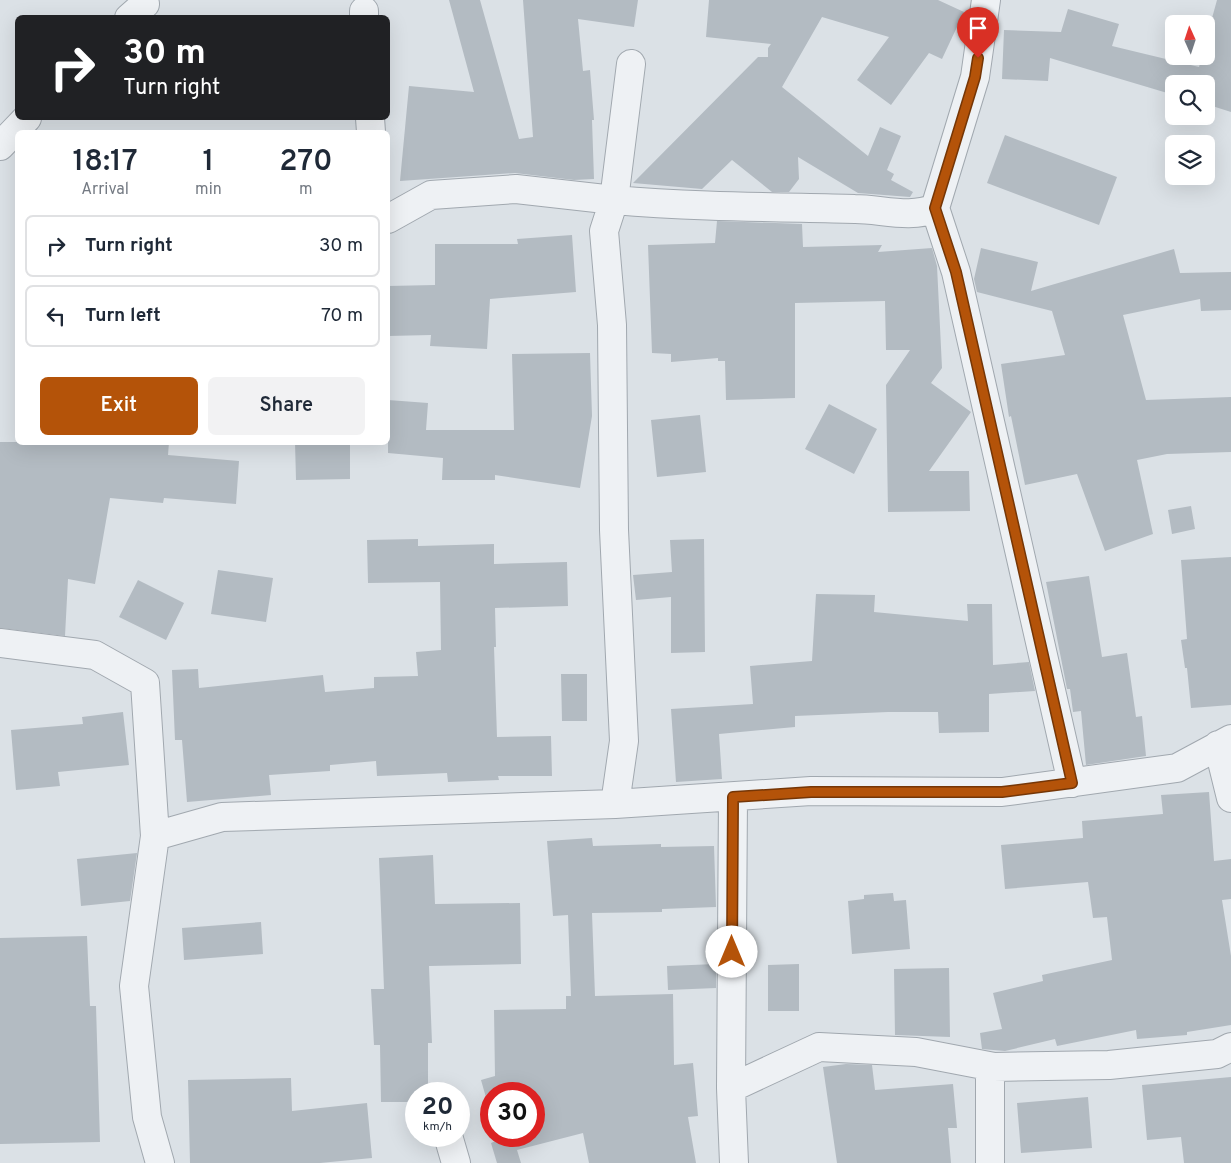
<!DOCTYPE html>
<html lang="en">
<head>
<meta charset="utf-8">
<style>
	:root { --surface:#fff; --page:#f2f2f3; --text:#1f2937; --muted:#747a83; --line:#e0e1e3; --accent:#b45309 }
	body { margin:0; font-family:Overpass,sans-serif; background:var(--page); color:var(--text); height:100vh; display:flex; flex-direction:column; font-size:19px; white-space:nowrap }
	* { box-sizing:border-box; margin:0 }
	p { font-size:16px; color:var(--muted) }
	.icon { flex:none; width:28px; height:28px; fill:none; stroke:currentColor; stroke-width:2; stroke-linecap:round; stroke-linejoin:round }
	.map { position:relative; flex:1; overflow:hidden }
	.drawer { position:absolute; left:15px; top:130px; width:375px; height:315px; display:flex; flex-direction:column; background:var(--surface); border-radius:8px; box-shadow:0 5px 20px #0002 }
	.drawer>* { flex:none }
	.guide { position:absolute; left:15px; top:15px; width:375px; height:105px; border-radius:8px; box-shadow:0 5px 20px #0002; background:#202124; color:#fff; overflow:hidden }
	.needle { width:32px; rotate:357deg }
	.tools { position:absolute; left:1165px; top:15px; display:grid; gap:10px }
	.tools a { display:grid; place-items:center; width:50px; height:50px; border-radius:8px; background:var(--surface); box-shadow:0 5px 20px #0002; font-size:25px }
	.speed { position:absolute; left:405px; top:1082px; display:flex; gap:10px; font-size:25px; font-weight:700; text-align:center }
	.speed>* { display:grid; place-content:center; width:65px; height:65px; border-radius:50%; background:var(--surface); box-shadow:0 5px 20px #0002; line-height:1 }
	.speed small { font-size:12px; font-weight:400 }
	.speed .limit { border:8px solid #d22; background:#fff; color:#111 }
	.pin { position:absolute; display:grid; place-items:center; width:42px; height:42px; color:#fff; margin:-51px -21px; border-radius:50% 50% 50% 0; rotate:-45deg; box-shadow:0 0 5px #0007 }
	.pin .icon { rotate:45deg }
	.me { position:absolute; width:55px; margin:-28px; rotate:0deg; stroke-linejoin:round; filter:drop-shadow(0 0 4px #0008) }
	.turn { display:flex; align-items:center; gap:18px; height:105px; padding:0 25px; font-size:22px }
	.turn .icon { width:65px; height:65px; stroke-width:2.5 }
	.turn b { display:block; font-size:35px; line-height:42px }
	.eta { display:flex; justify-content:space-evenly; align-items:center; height:85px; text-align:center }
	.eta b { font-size:30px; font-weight:600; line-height:35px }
	.button { display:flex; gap:10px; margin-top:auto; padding:10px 25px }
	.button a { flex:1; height:58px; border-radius:8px; background:var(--accent); color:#fff; font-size:20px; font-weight:600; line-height:58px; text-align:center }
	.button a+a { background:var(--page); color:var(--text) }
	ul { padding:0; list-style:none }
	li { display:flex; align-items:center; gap:15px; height:62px; margin:0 10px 8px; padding:0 15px; border:2px solid var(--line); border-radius:8px }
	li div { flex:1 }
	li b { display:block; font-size:19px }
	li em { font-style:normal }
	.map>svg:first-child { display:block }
	.building { fill:#b3bbc2 }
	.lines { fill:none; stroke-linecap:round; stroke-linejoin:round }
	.minor-casing { stroke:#a1a8af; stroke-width:30 }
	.minor { stroke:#eef1f4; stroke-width:28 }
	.route-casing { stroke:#753606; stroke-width:12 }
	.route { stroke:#b45309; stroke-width:9 }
</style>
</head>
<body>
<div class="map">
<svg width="1231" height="1163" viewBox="0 0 1231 1163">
	<rect width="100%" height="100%" fill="#dbe1e6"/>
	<path class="building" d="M449,0H480L519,139L533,137L523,0H638L634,27L578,19L583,71L590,70L594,120H592L594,179L574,180L515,173L400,181L409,86L474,92Z
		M709,0H938L964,12L942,59L929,53L891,105L857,80L889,37L822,17L782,87L868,156L880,127L901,136L887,170L894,174L891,180L913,192L910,197L858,193L798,157L799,179L789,192H772L732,160L702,189L633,183L758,57H768V48L771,44L706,37Z
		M1217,0H1231V112L1206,104V84H1174V95L1050,58L1048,81L1002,79L1004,30L1061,32L1068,9L1119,24L1112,46L1199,67L1202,56H1206V40Z
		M1005,135L1117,177L1099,225L987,183Z
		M717,221L802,224L803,247L882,245L878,252L932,248L937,266L942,368L931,383L971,412L929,471H969L970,511L888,512L886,385L910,350H886L885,301L795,303V398L726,400L725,361H718V358L671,362V354L652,353L648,245L715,243Z
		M572,235L576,292L490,299L487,349L430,346L431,335L388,336V286L435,285V244H518L517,239Z
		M981,248L1038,262L1031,291L1174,249L1180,273L1231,272V310L1201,311L1200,299L1123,315L1146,400L1231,397V452L1167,454L1137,460L1153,534L1105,551L1077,474L1025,485L1011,416L1009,417L1001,364L1065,355L1052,311L977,292L974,279Z
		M590,353L592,416L580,488L495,475V480H442L443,458L388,453V400L428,403L426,430H514L512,354Z
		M829,404L877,429L854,474L805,449Z
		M700,415L706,472L657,477L651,420Z
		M0,442H169L168,455L239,461L236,504L164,498L163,503L110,498L95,584L68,579L65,636L0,628Z
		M295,442H350V479L296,480Z
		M1191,506L1195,529L1172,534L1168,510Z
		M418,539V546L494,544V564L567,562L568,606L495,608L496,647H494L497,737L551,736L552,776H498L499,780L448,782L447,773L377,776L376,761L330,765V771L269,775L271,795L187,802L182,740H175L172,670L198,669L199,688L323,675L325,692L374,688V677L418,676L416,652L441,650L440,582L368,583L367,540Z
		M704,539L705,652L671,653V597L636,600L633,575L672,572L670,540Z
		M1231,557V705L1191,708L1187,668H1185L1181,640L1187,639L1181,560Z
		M218,570L273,578L266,622L211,614Z
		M1089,576L1102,657L1127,653L1136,717L1142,716L1146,756L1086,765L1081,711L1073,712L1070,689H1067L1046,582Z
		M138,580L184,603L166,640L119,617Z
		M816,594L875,595L874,612L968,621L967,604H992L993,665L1029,662L1035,691L989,694V732L939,733L938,712H888L795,716V727L719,734L722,779L676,782L671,709L753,704L750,666L812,661Z
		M561,674H587V721H562Z
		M123,712L129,765L58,772L60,786L16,790L11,730L83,724L82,717Z
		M1209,792L1214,861L1231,859V899L1222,900L1231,956V1025L1187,1032V1035L1137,1039L1136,1030L1057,1046L1055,1039L1005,1051L982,1049L980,1033L1002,1029L993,993L1043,981L1042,975L1112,960L1107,917L1093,918L1088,882L1005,889L1001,845L1083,838L1082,821L1163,814L1161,795Z
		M592,838L593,846L661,844V847L714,846L716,907L662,909V912L592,913L595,996L673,994L674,1065L693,1063L698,1116L688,1117L696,1163H589L583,1133L517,1150L521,1163H497L491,1143L498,1140L497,1136H534V1094H491V1115L481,1080L495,1076L494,1010L566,1009V996H571L568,915L553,916L547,841Z
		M137,853L130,901L81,906L77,859Z
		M433,855L435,904L520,903L521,964L429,966L432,1043H428V1094H416V1102H381L380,1045H374L371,989H384L379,858Z
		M893,893L894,901L906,900L910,949L852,954L848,901L864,899V895Z
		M261,922L263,954L184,960L182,928Z
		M87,936L90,1006H96L100,1142L0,1144V938Z
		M716,964V988L668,990L667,966Z
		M799,964V1011H768V965Z
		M949,968L950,1037L895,1035L894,969Z
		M846,1064L872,1065L875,1090L953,1084L957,1128H948L951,1163H837L823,1067Z
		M1231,1077V1163H1184L1181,1137L1147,1140L1142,1085Z
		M291,1078L292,1111L367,1103L372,1158L320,1163H190L188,1080Z
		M1088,1097L1092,1148L1021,1153L1017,1103Z"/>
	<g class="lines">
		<defs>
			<path id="minor" d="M986,0L975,77L935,208L956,272L1072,783
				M364,11V18
				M129,18L145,4
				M631,64L614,200C694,207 775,207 855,209C881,209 911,219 935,208
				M370,118L371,132
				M0,146L27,118
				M388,219L431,195L516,189L614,200L604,231L612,325L614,530L624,741L615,804
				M0,643L95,655L145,683L155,836L134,986L147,1117L160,1163
				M1218,745L1231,798
				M733,797L731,1088L734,1163
				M155,836L222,817L615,804L811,791L1002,792L1177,768L1231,739
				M731,1088L819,1047L916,1052L994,1067L1109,1065L1217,1054L1231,1047
				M449,1139L456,1163
				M990,1163V1079L994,1067"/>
		</defs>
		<use href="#minor" class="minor-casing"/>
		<use href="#minor" class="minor"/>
	</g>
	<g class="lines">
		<defs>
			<path id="route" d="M732,952L733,797L811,792H1002L1072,783L956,272L935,208L975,77L978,58"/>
		</defs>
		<use href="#route" class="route-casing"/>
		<use href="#route" class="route"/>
	</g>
</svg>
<div class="tools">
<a><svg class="needle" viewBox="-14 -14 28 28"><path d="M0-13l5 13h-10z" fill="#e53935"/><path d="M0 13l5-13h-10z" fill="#747a83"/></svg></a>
<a><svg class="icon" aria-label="search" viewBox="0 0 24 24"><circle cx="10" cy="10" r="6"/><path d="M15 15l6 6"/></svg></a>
<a><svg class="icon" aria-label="layers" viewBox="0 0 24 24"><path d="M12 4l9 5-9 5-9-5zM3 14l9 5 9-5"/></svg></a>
</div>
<div class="speed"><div>20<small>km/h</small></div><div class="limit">30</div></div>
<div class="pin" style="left:978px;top:58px;background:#d93025"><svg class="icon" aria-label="arrive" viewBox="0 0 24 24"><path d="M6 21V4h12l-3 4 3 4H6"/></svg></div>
<svg class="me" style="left:732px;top:952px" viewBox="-20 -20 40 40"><circle r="19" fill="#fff"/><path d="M0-13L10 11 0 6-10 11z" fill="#b45309"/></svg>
<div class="guide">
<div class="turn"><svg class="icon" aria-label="right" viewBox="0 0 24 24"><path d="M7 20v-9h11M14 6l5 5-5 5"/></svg><div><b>30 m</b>Turn right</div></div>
</div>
<section class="drawer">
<div class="eta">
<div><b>18:17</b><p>Arrival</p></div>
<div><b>1</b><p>min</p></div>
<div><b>270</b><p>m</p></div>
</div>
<ul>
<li><svg class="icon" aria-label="right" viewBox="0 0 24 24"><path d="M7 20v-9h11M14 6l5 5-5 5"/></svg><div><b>Turn right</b></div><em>30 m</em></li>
<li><svg class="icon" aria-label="left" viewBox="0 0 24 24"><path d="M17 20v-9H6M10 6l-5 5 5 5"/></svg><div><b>Turn left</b></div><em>70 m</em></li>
</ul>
<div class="button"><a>Exit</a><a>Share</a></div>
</section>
</div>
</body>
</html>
